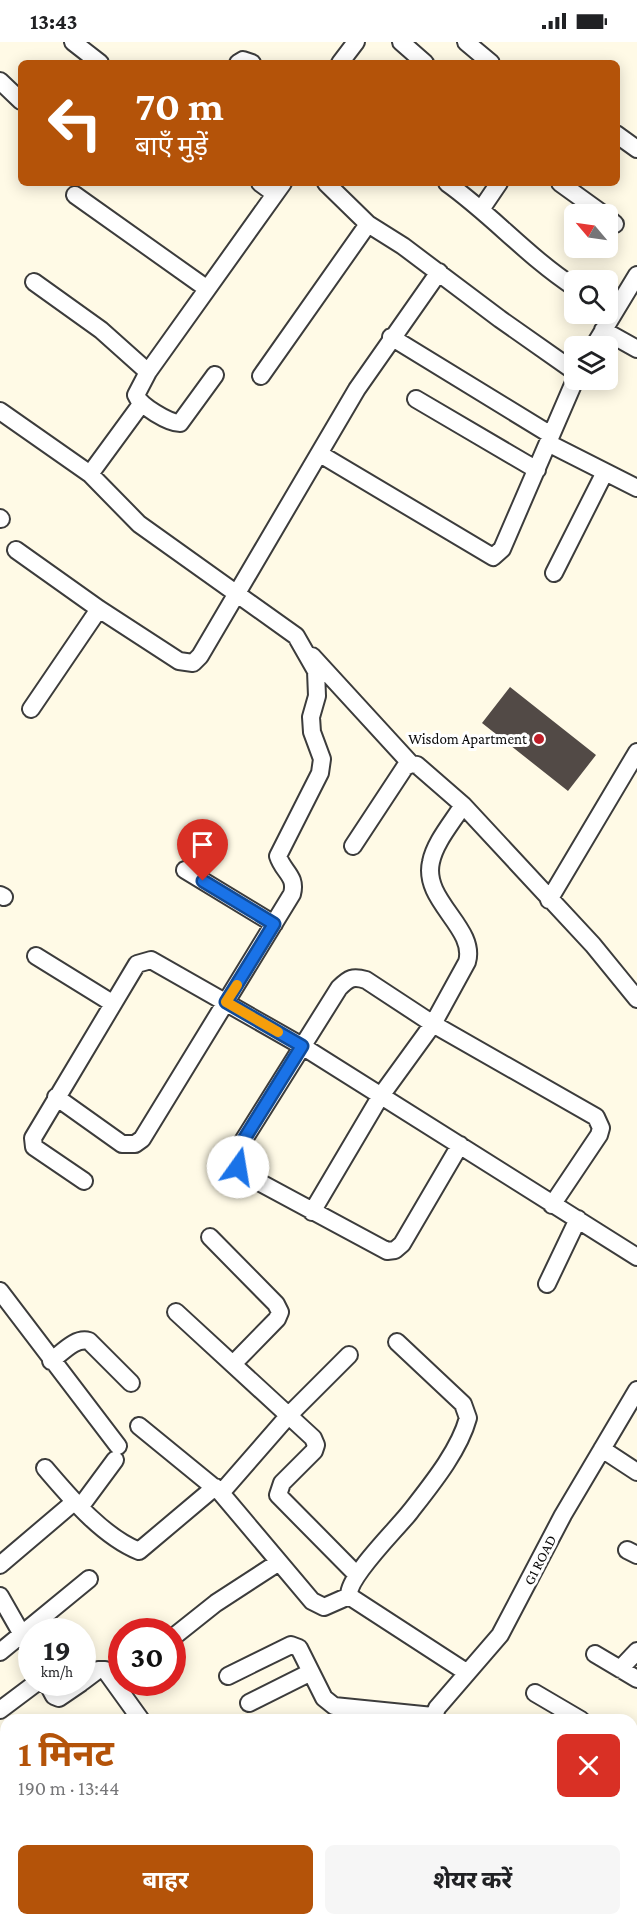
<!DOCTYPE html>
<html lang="hi">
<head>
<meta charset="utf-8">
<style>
	:root { --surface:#fff; --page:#f6f6f6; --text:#202124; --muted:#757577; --accent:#b45309 }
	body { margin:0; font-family:"Crimson Pro","Noto Sans Devanagari",serif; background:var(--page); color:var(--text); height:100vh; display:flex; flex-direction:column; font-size:22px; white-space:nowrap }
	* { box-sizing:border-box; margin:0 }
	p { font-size:20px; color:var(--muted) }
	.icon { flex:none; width:33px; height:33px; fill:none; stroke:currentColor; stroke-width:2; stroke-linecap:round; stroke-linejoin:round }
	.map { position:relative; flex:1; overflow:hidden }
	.side { position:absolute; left:0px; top:1672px; width:638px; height:212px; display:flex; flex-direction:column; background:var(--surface); border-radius:18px 18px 0 0; box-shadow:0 3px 15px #0003 }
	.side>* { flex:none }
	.guide { position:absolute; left:18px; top:18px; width:602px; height:126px; border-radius:9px; box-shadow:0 3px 15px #0003; background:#b45309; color:#fff; overflow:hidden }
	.needle { width:39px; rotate:299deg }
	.fabs { position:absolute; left:564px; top:162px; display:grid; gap:12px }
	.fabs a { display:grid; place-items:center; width:54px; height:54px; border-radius:9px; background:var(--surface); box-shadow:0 3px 15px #0003; font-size:30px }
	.speed { position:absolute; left:18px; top:1576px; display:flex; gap:12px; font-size:30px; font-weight:700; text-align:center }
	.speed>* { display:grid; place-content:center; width:78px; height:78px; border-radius:50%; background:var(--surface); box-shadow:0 3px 15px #0003; line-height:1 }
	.speed small { font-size:15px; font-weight:400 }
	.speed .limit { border:9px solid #d22; background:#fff; color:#111 }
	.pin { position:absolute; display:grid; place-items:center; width:51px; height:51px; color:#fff; margin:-62px -26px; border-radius:50% 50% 50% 0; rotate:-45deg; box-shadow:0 0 6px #0007 }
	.pin .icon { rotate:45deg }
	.me { position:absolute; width:66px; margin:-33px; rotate:13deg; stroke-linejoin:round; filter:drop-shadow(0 0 4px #0008) }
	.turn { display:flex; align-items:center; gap:21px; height:126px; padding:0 18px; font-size:27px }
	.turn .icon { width:78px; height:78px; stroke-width:2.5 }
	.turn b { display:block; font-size:42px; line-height:51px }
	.round { display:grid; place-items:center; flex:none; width:63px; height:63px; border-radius:9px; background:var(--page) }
	.overview { display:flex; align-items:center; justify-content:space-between; height:102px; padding:0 18px }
	h1 { font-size:36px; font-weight:700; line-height:45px; color:var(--accent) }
	.cta { display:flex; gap:12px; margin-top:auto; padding:12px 18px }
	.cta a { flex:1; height:69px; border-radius:9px; background:var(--accent); color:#fff; font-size:24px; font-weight:700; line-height:69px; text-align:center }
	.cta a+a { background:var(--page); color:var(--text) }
	.status { display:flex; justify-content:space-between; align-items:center; height:42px; padding:0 30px; background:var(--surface); direction:ltr }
	.status svg { height:16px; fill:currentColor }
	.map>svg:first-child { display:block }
	.building { fill:#524a46 }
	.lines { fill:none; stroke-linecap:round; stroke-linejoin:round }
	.minor-casing { stroke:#3c3c3c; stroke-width:20 }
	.minor { stroke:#fff; stroke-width:16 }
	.route-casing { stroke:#114b97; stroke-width:15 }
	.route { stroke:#1a73e8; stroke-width:10 }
	.slow { stroke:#f59e0b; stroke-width:10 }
	.poi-dot { fill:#bd1e28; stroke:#fff; stroke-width:2 }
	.labels { text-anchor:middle; stroke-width:6; stroke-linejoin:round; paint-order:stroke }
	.poi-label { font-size:15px; fill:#090909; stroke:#fff; text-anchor:end }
	.street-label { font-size:15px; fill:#090909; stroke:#fff }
</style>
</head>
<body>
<div class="status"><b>13:43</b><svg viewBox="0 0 49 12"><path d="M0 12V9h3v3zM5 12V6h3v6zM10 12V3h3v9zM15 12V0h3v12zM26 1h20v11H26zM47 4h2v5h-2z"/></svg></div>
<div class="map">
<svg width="637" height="1883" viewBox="0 0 637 1883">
	<rect width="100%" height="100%" fill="#fffae6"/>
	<path class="building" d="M510,645L596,713L568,749L482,681Z
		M275,1878H341L343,1883H277Z"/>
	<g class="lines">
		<defs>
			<path id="minor" d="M73,0L100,21
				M401,0L425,21
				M466,0L491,21
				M238,21L243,18L252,21
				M340,21L356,0
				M0,39L21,59
				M616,92L637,107
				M260,141L275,152
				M326,141L368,182L403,204L500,277L574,329
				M447,141C492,173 528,215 574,245
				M560,141L603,172
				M75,153L206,246
				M482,166L499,141
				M608,176L615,182
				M34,240L101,288L148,330
				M603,288L637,307
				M391,295L551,393
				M594,304L637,233
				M215,333L180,381C169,381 140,364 136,353L148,330L283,141
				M261,334L368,182
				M416,357L537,428
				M0,369L90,432L142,361
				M548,401L637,446
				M320,412L493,515L502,507L575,338
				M0,476L1,477
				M16,508L99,567L179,619L193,621L200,614L357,347L439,230
				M554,531L605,430
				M312,614L411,722
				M31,667L99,567
				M353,804L405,725L411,722L417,723L463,763L593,903L637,957
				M185,828L274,882
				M0,853L4,855
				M549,858L637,710
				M36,914L112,961
				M56,1055L122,1102H135L142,1097L292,852C297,834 283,830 278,814L320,731L322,717L312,690L311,675L317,654L316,629L296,594L139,482L90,432
				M460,1103L402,1202L395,1208L387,1209L244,1132C237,1124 235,1118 238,1107L339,946C349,936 353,934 366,938L433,982L596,1075L601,1086L599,1093L552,1163
				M84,1139L34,1105L33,1096L137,922L151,918L302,1004L637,1215
				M312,1170L380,1055L433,982L467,920C477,886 422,859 431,820C435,800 452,781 463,763
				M210,1195L276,1262L280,1270L277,1277L233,1322
				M547,1242L578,1177
				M0,1249L118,1404
				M176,1270L313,1396L316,1403L314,1409L282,1441L278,1453L357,1533
				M397,1300L463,1362L468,1376C459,1409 431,1443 410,1470C397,1487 347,1535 349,1554L466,1630
				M51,1319C62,1311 75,1295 89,1299L131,1341
				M139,1384L221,1451L312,1559L324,1565L349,1554
				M602,1407L637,1430
				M45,1426C70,1455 102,1494 139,1509L215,1445
				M221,1451L289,1373L349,1313
				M627,1508L637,1513
				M0,1523L74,1460L81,1464L115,1418
				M0,1554L32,1610
				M172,1596L216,1561L279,1520
				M0,1610L89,1537
				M595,1612L637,1637
				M620,1627L637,1609
				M228,1634L291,1603L299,1606L324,1656L334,1664L433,1674
				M82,1640L98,1628H105L141,1678
				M47,1641L54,1654L59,1656L81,1641
				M535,1651L581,1678
				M249,1661L311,1630
				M0,1668L36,1641
				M433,1678L437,1666L500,1593L563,1473L637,1348
				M632,1709L637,1712
				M0,1772L6,1787
				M632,1792L637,1784
				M45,1878L47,1883
				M213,1878L216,1883
				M269,1878L270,1883
				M464,1878V1883
				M346,1880L348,1883"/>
		</defs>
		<use href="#minor" class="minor-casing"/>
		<use href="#minor" class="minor"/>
	</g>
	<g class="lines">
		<defs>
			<path id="route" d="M203,839L274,882L226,960L302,1004L238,1107L236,1115L238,1125"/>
		</defs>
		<use href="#route" class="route-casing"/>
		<use href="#route" class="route"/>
		<path class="slow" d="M237,943L226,960L278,990"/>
	</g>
	<circle class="poi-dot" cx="539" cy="697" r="6"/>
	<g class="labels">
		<g class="poi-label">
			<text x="527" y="702">Wisdom Apartment</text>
		</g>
		<g class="street-label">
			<text transform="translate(540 1518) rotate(-63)" y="5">G1 ROAD</text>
		</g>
	</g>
</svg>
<div class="fabs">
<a><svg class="needle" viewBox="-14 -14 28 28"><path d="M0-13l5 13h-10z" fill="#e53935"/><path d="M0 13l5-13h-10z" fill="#757577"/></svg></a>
<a><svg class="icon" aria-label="search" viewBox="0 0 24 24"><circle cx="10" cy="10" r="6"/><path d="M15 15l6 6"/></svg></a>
<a><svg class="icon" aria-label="layers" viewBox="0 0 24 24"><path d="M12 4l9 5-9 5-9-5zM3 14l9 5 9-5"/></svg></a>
</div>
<div class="speed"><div>19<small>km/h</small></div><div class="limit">30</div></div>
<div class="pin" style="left:203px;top:839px;background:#d93025"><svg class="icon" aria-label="arrive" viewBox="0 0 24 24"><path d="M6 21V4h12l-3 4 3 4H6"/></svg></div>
<svg class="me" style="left:238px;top:1125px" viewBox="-20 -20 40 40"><circle r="19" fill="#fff"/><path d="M0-13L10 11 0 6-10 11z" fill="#1a73e8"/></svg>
<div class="guide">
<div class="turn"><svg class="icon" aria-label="left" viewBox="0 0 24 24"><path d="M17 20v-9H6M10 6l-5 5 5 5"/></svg><div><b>70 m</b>बाएँ मुड़ें</div></div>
</div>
<section class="side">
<div class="overview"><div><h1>1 मिनट</h1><p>190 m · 13:44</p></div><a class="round" style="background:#d93025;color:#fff"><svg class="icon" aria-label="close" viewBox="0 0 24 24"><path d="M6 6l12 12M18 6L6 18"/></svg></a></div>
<div class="cta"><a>बाहर</a><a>शेयर करें</a></div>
</section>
</div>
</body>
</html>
